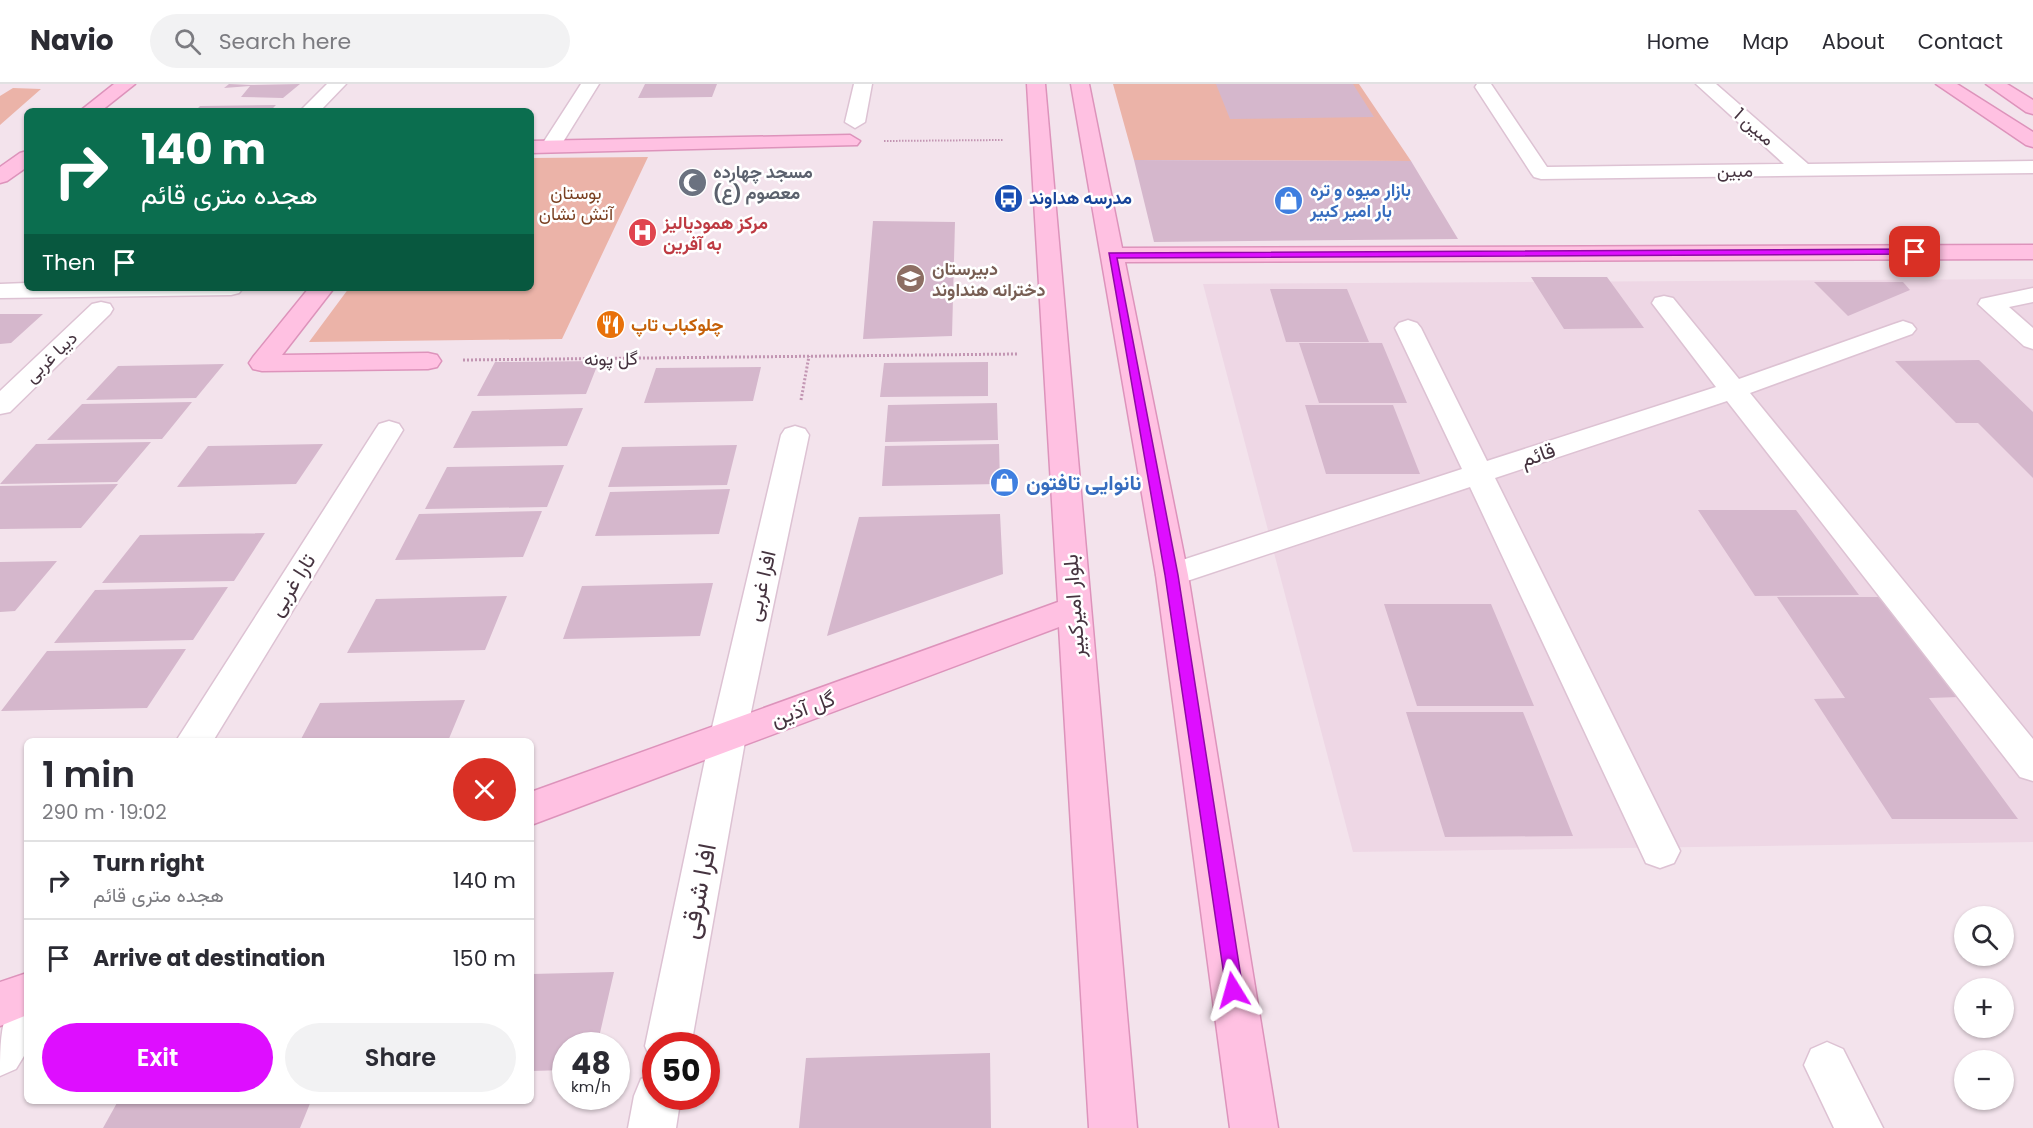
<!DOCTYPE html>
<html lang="en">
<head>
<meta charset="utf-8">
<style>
	:root { --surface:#fff; --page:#f2f2f3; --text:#2b2b33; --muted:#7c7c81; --line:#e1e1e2; --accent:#de0eff }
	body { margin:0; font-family:Poppins,Vazirmatn,sans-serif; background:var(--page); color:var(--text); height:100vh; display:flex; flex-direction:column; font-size:22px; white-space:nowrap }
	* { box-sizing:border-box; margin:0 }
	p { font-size:20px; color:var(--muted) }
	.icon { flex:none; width:33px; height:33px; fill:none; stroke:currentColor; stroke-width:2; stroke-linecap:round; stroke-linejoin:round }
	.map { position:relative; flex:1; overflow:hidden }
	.panel { position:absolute; left:24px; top:654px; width:510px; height:366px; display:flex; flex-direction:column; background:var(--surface); border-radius:9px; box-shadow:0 2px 4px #0004 }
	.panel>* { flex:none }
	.top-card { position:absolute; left:24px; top:24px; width:510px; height:183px; border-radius:9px; box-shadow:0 2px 4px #0004; background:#0b6e4f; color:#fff; overflow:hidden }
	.controls { position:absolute; left:1954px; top:822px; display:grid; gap:12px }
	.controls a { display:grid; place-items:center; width:60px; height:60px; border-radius:50%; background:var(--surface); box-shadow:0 2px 4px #0004; font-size:30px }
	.speed { position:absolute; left:552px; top:948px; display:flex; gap:12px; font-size:30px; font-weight:700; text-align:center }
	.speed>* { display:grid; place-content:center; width:78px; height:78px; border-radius:50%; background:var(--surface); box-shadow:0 2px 4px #0004; line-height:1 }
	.speed small { font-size:15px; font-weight:400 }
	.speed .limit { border:9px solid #d22; background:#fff; color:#111 }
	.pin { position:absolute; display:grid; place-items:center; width:51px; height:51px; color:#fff; margin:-26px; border-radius:12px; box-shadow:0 3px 9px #0006 }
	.me { position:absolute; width:66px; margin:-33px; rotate:352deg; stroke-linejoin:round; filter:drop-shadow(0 0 4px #0008) }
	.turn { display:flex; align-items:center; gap:21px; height:126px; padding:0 18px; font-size:27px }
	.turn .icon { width:78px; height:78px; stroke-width:2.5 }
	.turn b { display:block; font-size:42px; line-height:51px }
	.then { display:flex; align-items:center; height:57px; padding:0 18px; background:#0003; gap:12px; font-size:22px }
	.round { display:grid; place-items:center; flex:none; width:63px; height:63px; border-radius:32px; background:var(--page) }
	.summary { display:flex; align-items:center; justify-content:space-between; height:102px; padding:0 18px }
	h1 { font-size:36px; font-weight:600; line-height:45px }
	.primary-button { display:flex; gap:12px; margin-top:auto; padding:12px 18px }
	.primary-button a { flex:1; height:69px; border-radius:36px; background:var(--accent); color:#fff; font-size:24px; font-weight:600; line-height:69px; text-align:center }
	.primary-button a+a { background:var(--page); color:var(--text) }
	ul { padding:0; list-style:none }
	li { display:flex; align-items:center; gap:18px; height:78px; padding:0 18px; border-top:2px solid var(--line) }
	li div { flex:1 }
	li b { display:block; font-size:22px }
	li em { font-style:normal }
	header { display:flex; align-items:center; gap:36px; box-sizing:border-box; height:84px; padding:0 30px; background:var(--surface); border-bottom:2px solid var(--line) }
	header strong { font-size:28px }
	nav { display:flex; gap:33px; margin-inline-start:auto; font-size:21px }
	.search { width:420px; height:54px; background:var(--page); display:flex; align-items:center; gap:15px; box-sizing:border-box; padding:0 21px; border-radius:33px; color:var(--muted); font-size:22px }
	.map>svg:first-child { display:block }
	.residential { fill:#eed7e5 }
	.green { fill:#ebb3a8 }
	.building { fill:#d5b7cc }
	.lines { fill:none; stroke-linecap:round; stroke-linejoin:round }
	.street-casing { stroke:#ddc2d3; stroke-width:3 }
	.secondary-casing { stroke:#dd93bb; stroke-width:3 }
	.path-far1 { stroke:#c295b2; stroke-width:2; stroke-dasharray:1.5 1.5; stroke-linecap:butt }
	.path { stroke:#c295b2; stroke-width:3; stroke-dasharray:2 2; stroke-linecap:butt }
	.street { fill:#fff; fill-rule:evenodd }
	.secondary { fill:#ffc1e2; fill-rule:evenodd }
	.route { fill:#de0eff; stroke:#9009a6; stroke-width:1.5 }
	.labels { text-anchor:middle; stroke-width:5; stroke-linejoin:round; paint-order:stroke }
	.far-street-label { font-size:18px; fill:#45333f; stroke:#fff }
	.far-worship-label { font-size:18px; font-weight:bold; fill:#5b616d; stroke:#fff; text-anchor:start }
	.far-shop-label { font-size:18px; font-weight:bold; fill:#366cbe; stroke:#fff; text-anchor:start }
	.far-park-label { font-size:18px; fill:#7a4022; stroke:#fff }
	.far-transit-label { font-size:18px; font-weight:bold; fill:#164399; stroke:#fff; text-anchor:start }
	.far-health-label { font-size:18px; font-weight:bold; fill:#be3a42; stroke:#fff; text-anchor:start }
	.far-education-label { font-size:18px; font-weight:bold; fill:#785e54; stroke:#fff; text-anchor:start }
	.far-food-label { font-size:18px; font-weight:bold; fill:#c56008; stroke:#fff; text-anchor:start }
	.street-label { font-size:21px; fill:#45333f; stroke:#fff }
	.shop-label { font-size:21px; font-weight:bold; fill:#366cbe; stroke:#fff; text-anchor:start }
	.near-street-label { font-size:26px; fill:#45333f; stroke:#fff }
</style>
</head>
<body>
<header>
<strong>Navio</strong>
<div class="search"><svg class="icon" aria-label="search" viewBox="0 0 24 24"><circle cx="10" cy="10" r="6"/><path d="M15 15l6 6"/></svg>Search here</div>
<nav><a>Home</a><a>Map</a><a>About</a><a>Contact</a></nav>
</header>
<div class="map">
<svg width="2033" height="1044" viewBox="0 0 2033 1044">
	<rect width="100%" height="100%" fill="#f3e3ec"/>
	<path class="residential" d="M2033,195V758L1353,768L1203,200Z"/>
	<path class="green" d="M1113,0H1359L1411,77L1134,76Z
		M13,4L41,5L0,41V12Z
		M648,73L562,255L309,258L349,204H531V74Z"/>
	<path class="building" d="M229,0L250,1L300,0L283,14L241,13L250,2L224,4Z
		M645,0H717L712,13L638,14Z
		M1216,0H1353L1374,33L1230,35Z
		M276,21L270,27H195L200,22Z
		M1134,76L1411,77L1458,155L1154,158Z
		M873,137L955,138L952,252L863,255Z
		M1531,193H1607L1644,244L1564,245Z
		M1814,198H1903L1910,206L1848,232Z
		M1270,205H1347L1369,258H1286Z
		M0,230H43L11,259L0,260Z
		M1299,259H1382L1407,319H1319Z
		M1979,276L2033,328V394L1978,339H1956L1895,277Z
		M599,277L586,310L477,312L495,278Z
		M988,278V312L880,313L884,279Z
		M224,280L196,314L86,316L118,282Z
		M761,283L753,317L644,319L656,284Z
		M192,318L162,355L47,356L82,320Z
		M997,319L998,356L885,358L888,321Z
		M1305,321H1393L1420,390H1326Z
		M583,324L567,362L453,364L472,327Z
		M151,358L117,398L0,400L36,360Z
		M323,360L296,400L177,403L208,362Z
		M999,360L1000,400L882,402L885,362Z
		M737,361L727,401L608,403L622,363Z
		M564,381L547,423L425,425L447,383Z
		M118,400L81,444L0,445V402Z
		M730,405L719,450L595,452L610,408Z
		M1698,426H1796L1859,511L1755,512Z
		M542,427L523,473L395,476L419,430Z
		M1000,430L1003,490L827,552L859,433Z
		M265,449L234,497L102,499L140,451Z
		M57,477L15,527L0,528V478Z
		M713,499L700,552L563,555L582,502Z
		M228,503L193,556L54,559L95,506Z
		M507,512L485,566L347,569L376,515Z
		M1777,513H1883L1959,613L1929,614L2018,735H1892L1814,615L1845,614Z
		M1384,520H1491L1534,622H1417Z
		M186,565L147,624L1,627L47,567Z
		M465,616L448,657H300L320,619Z
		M1406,628H1523L1573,752L1445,753Z
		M614,888L597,962H566V986L531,987V890Z
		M990,969L991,1044H799L806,974Z
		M118,1017H311L300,1044H103Z"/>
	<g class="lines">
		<defs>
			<path id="street" d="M327,0H346L320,27H300Z
				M581,0H599L558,66H544L541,62Z
				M854,0H872L865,38L855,44L845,38Z
				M1477,0H1491L1547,83L1784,80L1696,0H1716L1808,80L2033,77V89L1541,95L1534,93L1531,89L1475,3Z
				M27,199V204H243L239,209L231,211L0,214V200Z
				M2033,204V218L2009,223L2033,244V265L2024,262L1978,220L1981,215Z
				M1664,212L1673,214L1739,295L1894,240L1903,237L1912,240L1916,245L1912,250L1750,309L2033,655V697L2020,693L1727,317L1495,394L1680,767L1674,779L1660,784L1646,779L1470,403L1172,502L1161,499L1156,491L1161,483L1462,385L1395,244L1399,239L1408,236L1417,239L1421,244L1487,377L1716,303L1652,219L1655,214Z
				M101,218L110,220L113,225L110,230L10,328L0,330V307L92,220Z
				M389,337L399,340L403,346L213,657H176L375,346L379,340Z
				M795,342L805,345L809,351L746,652L691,962H656V980L652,978L645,962L710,652L781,351L785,345Z
				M27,903V967L16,985L0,992C0,957 0,919 27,903Z
				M1827,958L1843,965L1883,1044H1834L1804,981L1811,965Z
				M656,989V1012H681L676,1044H628L634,1012L641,995Z"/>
			<path id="secondary" d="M114,0H135L101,27H80Z
				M1027,0H1045L1137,1044H1089L1059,543L531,741V708L1058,518Z
				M1071,0H1089L1122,164L2033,161V175L1125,178L1188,491L1278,1044H1230L1156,491Z
				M1936,0H1957L2033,48V63L2026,61Z
				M1986,0H2007L2033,16V30L2026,28Z
				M850,51L860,57L857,61L531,69V57Z
				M27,67V83L7,97L0,99V83L20,69Z
				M309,204H334L282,271L428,269L437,271L441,277L437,283L428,285L262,287L253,285L249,279L253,273Z
				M27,889V931L0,942V898Z"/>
		</defs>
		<use href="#street" class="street-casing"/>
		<use href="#secondary" class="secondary-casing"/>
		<path class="path-far1" d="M884,57L1003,56"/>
		<path class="path" d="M463,276L1017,270
			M801,316L809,272"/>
		<use href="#street" class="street"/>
		<use href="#secondary" class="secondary"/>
	</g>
	<path class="route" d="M1915,165L1918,166V170L1117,174L1178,491L1243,906L1240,912L1233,914L1227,912L1165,491L1109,169Z"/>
	<defs>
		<symbol id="mosque-disc" viewBox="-11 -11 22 22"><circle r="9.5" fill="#6b7280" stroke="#fff"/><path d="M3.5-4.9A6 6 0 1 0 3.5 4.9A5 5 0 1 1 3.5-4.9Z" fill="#fff"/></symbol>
		<symbol id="bus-disc" viewBox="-11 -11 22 22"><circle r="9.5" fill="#1a4fb4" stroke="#fff"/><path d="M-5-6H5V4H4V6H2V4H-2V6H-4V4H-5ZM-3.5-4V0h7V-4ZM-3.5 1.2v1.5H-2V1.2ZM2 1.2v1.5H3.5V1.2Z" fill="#fff"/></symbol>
		<symbol id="shop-disc" viewBox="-11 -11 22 22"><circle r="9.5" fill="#3f7fe0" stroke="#fff"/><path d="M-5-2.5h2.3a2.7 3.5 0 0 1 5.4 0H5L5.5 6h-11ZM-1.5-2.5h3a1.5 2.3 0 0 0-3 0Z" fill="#fff"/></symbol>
		<symbol id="hospital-disc" viewBox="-11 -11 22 22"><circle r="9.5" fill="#e0444e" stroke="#fff"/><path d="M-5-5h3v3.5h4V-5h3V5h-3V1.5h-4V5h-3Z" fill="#fff"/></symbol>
		<symbol id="school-disc" viewBox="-11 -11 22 22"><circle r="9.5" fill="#8d6e63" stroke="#fff"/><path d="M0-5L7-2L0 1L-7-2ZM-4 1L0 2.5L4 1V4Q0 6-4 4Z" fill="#fff"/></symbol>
		<symbol id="restaurant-disc" viewBox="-11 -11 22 22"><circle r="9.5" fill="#e8710a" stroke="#fff"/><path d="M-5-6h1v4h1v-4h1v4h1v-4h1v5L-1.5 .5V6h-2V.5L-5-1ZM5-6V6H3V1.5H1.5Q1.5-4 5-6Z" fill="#fff"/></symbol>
	</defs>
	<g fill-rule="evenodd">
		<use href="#mosque-disc" x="676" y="82" width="33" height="33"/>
		<use href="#bus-disc" x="992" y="98" width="33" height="33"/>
		<use href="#shop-disc" x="1272" y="100" width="33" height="33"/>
		<use href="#hospital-disc" x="626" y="132" width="33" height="33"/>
		<use href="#school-disc" x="894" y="178" width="33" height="33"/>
		<use href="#restaurant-disc" x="594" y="224" width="33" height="33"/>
		<use href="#shop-disc" x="988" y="382" width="33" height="33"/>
	</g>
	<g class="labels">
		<g class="far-street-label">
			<text transform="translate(1754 43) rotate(41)" y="6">مبین 1</text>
			<text transform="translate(1735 87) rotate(-1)" y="6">مبین</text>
			<text transform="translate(51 273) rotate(-44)" y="6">دیبا غربی</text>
			<text transform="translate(611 275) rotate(-1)" y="6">گل پونه</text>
		</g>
		<g class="far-worship-label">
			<text x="713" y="94">مسجد چهارده<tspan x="713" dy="21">معصوم (ع)</tspan></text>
		</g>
		<g class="far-shop-label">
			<text x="1310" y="112">بازار میوه و تره<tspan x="1310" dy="21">بار امیر کبیر</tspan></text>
		</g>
		<g class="far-park-label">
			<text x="576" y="115">بوستان<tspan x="576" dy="21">آتش نشان</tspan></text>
		</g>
		<g class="far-transit-label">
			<text x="1029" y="120">مدرسه هداوند</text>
		</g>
		<g class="far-health-label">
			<text x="663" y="145">مرکز همودیالیز<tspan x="663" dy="21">به آفرین</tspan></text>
		</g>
		<g class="far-education-label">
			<text x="932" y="191">دبیرستان<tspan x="932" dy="21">دخترانه هنداوند</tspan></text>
		</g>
		<g class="far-food-label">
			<text x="631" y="247">چلوکباب تاپ</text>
		</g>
		<g class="street-label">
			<text transform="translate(1538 371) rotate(-19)" y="7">قائم</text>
			<text transform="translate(292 501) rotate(-58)" y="7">تارا غربی</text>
			<text transform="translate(761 502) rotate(-77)" y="7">افرا غربی</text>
			<text transform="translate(1074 522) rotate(-94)" y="7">بلوار امیرکبیر</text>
			<text transform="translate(803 625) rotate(-20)" y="7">گل آذین</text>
		</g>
		<g class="shop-label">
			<text x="1026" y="406">نانوایی تافتون</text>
		</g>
		<g class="near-street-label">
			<text transform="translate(698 807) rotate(-79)" y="9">افرا شرقی</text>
		</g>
	</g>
</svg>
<div class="controls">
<a><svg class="icon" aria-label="search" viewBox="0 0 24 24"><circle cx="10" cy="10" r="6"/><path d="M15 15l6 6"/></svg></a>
<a>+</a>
<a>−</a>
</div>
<div class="speed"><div>48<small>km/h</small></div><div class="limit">50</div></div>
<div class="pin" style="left:1915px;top:168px;background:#d93025"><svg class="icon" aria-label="arrive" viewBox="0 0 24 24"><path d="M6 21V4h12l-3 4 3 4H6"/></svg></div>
<svg class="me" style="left:1233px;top:906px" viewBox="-20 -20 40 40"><path d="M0-17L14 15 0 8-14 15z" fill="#de0eff" stroke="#fff" stroke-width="4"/></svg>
<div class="top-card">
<div class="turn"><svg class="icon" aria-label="right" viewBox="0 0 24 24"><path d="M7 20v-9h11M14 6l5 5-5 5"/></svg><div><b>140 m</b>هجده متری قائم</div></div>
<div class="then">Then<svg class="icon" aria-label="arrive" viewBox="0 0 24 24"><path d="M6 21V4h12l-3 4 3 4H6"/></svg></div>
</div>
<section class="panel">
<div class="summary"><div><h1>1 min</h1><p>290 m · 19:02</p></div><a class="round" style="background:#d93025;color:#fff"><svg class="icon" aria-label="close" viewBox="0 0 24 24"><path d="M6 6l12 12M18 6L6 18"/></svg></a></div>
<ul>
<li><svg class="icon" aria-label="right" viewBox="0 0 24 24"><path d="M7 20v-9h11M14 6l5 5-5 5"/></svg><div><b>Turn right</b><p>هجده متری قائم</p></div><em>140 m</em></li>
<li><svg class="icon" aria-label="arrive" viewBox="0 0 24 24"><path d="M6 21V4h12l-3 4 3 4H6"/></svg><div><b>Arrive at destination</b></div><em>150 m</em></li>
</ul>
<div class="primary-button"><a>Exit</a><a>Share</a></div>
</section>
</div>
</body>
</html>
